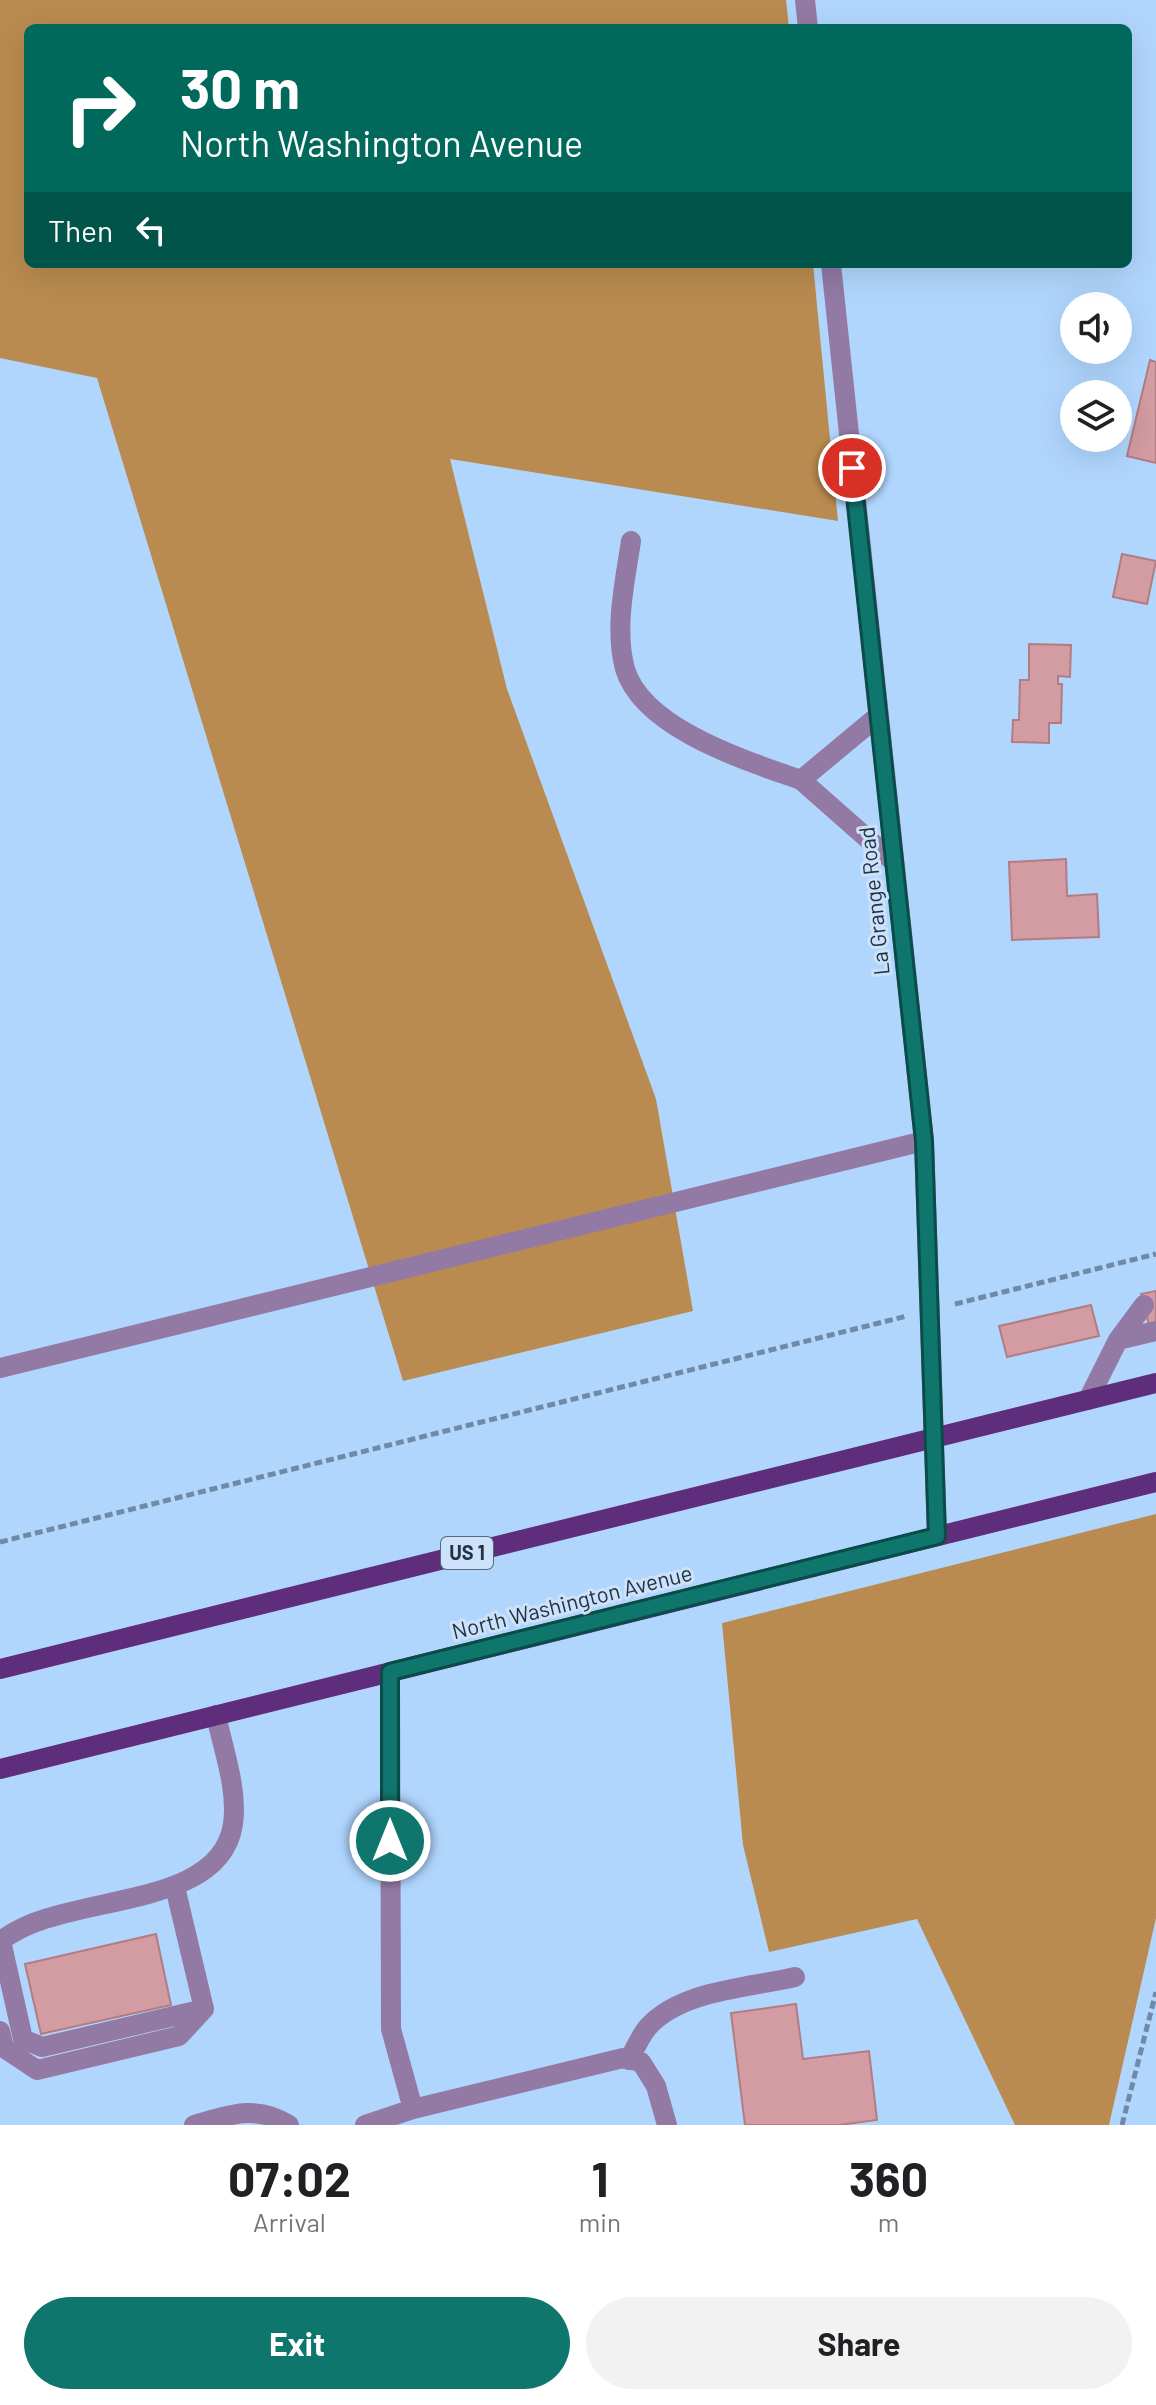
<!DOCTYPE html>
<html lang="en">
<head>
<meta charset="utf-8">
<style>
	:root { --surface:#fff; --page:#f2f2f2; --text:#202124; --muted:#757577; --accent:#0f766e }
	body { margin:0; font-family:Barlow,sans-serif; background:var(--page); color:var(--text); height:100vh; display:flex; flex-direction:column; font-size:30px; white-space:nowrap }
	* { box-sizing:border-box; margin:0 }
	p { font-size:26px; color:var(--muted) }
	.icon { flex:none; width:44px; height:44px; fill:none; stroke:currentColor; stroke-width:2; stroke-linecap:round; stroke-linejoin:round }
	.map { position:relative; height:2125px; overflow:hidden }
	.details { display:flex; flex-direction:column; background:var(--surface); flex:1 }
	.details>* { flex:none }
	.banner { position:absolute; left:24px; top:24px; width:1108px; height:244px; border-radius:12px; box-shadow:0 8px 32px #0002; background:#00695c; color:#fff; overflow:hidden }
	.buttons { position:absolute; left:1060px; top:292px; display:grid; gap:16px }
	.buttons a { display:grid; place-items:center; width:72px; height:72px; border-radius:50%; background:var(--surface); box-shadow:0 8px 32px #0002; font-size:40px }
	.pin { position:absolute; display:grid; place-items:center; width:68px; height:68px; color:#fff; margin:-34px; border:4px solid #fff; border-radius:50%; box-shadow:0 2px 8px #0007 }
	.me { position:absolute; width:88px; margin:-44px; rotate:0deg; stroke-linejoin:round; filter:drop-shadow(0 0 6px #0008) }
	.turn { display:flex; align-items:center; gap:28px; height:168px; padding:0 24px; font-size:36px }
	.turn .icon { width:104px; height:104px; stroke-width:2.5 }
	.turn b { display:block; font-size:56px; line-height:68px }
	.then { display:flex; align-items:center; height:76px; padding:0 24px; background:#0003; gap:16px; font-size:30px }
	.eta { display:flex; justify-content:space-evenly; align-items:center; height:136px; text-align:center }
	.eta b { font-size:48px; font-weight:700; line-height:56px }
	.action { display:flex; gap:16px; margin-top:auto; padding:16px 24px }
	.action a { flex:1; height:92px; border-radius:48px; background:var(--accent); color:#fff; font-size:32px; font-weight:700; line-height:92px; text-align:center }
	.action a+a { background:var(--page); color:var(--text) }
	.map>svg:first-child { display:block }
	.forest { fill:#ba8b50 }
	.building { fill:#d39ba2; stroke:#b27c83; stroke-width:2 }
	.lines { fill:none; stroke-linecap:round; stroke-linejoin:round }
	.path { stroke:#6f8aa6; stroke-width:5; stroke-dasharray:8 4; stroke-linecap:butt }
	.minor { stroke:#937aa5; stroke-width:20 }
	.major { stroke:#5e2d7b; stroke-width:20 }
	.route-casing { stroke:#0a4d48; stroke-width:20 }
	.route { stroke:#0f766e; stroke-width:14 }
	.labels { text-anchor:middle; stroke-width:6; stroke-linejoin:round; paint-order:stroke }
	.shield { fill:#cce2fa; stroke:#566879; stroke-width:2 }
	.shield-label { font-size:20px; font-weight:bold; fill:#243342 }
	.street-label { font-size:22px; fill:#243342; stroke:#cce2fa }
</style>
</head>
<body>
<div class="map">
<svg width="1156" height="2125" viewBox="0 0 1156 2125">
	<rect width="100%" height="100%" fill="#b1d6fe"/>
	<path class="forest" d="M0,0H786L789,28H28V264H813L838,521L450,459L507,689L656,1099L693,1311L403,1381L97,378L0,358Z
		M1156,1514V1918L1109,2125H1015L917,1919L769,1952L743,1845L722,1623Z"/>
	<path class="building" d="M1150,360L1156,362V463L1127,456Z
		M1122,554L1156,561L1147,604L1113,597Z
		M1029,644L1071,645L1070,677L1058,676V684H1062L1061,723H1049V743L1012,742L1013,720H1019L1020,680H1029Z
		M1066,859L1067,896L1097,894L1099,937L1012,940L1009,862Z
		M1156,1291V1328L1150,1329L1141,1294Z
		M1091,1305L1099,1336L1007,1357L999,1326Z
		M156,1934L171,2005L41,2034L25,1964Z
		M796,2004L803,2059L869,2051L877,2120L839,2125H745L731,2013Z"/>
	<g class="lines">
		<path class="path" d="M955,1304L1156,1254
			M0,1542L907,1316
			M1122,2125L1156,1992"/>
		<path class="minor" d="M805,0L808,28
			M831,264L924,1141L937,1536
			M631,541C625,582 614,628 625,669C643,729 747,761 801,780
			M878,716L801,780L894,862
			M1118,1340L1156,1331
			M0,1368L924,1141
			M1088,1400L1118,1340L1144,1305
			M390,1672L391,2029L413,2109
			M1,1941L23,2039L42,2047L204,2009
			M0,1942C59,1891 220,1914 233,1824C238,1789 223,1749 216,1715
			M0,2031L4,2048L37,2070L179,2036L204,2009L175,1887
			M629,2060C635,2049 640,2036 648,2027C681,1990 749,1988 795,1977
			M194,2125C229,2115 256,2104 289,2125
			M365,2125L413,2109L623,2058L641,2062L656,2086L667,2125"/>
		<path class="major" d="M0,1669L1156,1383
			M0,1769L1156,1482"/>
	</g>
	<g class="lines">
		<defs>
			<path id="route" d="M390,1841V1672L937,1536L924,1141L852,468"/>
		</defs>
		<use href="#route" class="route-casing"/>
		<use href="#route" class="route"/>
	</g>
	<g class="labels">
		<rect class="shield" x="441" y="1537" width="52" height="32" rx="6"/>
		<g class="shield-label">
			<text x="467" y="1560">US 1</text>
		</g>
		<g class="street-label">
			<text transform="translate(874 901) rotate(-96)" y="8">La Grange Road</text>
			<text transform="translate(572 1602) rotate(-14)" y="8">North Washington Avenue</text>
		</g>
	</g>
</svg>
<div class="buttons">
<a><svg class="icon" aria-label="sound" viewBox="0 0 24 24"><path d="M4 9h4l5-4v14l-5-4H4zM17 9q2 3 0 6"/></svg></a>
<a><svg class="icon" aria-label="layers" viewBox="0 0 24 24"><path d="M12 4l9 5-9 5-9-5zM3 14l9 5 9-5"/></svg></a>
</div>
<div class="pin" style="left:852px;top:468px;background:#d93025"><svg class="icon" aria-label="arrive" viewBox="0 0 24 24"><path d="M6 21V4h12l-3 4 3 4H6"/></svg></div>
<svg class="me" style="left:390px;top:1841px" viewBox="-20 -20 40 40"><circle r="17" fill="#0f766e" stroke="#fff" stroke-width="3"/><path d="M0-11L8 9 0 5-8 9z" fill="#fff"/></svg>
<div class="banner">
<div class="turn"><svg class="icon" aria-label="right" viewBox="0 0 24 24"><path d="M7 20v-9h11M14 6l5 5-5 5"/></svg><div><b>30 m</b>North Washington Avenue</div></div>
<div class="then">Then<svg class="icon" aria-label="left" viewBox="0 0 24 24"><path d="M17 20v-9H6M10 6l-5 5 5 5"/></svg></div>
</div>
</div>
<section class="details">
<div class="eta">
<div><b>07:02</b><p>Arrival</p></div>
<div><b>1</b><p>min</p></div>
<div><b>360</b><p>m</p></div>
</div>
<div class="action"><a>Exit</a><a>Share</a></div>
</section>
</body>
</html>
